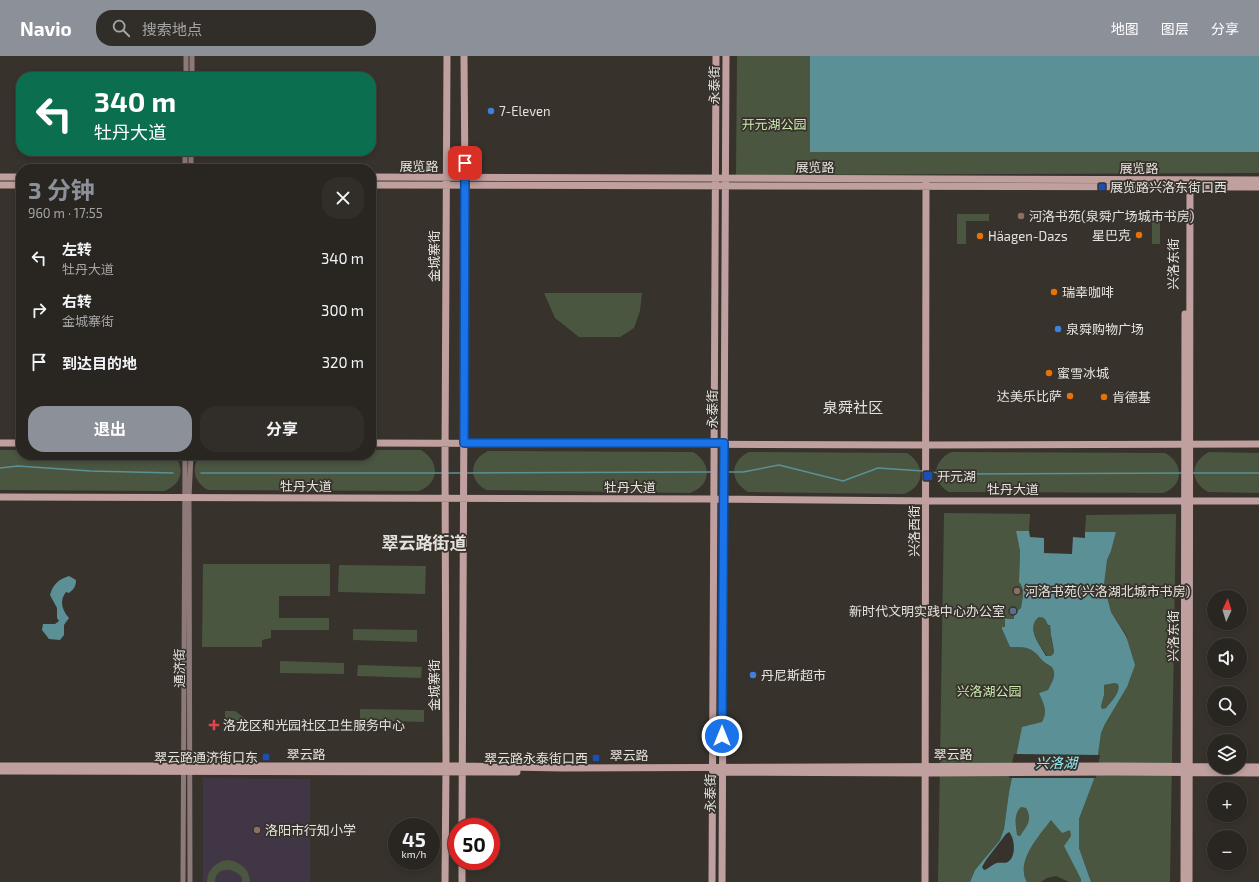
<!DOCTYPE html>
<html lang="zh">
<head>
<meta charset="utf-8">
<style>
	:root { --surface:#292621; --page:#312e2a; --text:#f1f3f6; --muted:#a5a5a5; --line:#45433f; --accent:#8c9099 }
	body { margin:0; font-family:"Exo 2","Noto Sans SC",sans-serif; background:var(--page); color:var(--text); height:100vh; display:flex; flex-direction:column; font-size:15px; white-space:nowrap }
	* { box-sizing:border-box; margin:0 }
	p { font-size:13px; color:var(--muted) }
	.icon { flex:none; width:22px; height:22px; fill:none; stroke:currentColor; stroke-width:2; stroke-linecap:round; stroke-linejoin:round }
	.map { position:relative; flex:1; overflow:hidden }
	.drawer { position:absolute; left:16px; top:108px; width:360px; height:296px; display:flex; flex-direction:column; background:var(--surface); border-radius:16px; box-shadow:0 2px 6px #0003,0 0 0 1px var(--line) }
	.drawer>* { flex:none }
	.top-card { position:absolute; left:16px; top:16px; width:360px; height:84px; border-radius:16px; box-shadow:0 2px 6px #0003,0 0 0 1px var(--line); background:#0b6e4f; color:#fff; overflow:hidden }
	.needle { width:26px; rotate:4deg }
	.buttons { position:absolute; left:1207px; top:534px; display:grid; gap:8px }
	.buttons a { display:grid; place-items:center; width:40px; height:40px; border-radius:50%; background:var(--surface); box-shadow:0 2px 6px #0003,0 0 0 1px var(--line); font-size:20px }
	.speed { position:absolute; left:388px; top:762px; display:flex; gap:8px; font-size:20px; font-weight:700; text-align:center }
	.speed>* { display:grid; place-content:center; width:52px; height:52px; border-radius:50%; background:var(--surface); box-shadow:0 2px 6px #0003,0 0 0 1px var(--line); line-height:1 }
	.speed small { font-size:10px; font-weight:400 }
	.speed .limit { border:6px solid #d22; background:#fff; color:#111 }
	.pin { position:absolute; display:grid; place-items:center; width:34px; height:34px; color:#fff; margin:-17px; border-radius:8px; box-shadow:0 2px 6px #0006 }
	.me { position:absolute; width:44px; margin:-22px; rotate:0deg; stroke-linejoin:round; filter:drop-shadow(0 0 3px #0008) }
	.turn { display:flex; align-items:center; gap:14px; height:84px; padding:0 12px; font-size:18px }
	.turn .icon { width:52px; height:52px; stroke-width:2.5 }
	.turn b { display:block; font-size:28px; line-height:34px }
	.round { display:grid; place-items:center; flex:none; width:42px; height:42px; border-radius:16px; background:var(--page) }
	.headline { display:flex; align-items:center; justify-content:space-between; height:68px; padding:0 12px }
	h1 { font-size:24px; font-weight:700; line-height:30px; color:var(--accent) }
	.action { display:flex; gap:8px; margin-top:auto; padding:8px 12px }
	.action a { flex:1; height:46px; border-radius:16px; background:var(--accent); color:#fff; font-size:16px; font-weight:700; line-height:46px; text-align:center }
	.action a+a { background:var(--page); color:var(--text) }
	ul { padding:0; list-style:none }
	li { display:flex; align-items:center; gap:12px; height:52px; padding:0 12px }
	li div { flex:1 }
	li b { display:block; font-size:15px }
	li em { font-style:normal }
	header { display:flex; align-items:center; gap:24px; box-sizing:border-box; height:56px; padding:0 20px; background:var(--accent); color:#fff }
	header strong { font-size:19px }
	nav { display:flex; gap:22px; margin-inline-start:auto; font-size:14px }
	.search { width:280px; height:36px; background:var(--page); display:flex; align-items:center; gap:10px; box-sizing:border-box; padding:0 14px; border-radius:16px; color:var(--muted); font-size:15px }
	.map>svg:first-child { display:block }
	.education { fill:#413646 }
	.green { fill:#4a5640 }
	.water { fill:#5b9096; fill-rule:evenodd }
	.pier { fill:#37322c }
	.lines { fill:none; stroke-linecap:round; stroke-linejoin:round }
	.stream { stroke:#5b9096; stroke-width:1.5 }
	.street { stroke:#8d7978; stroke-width:5 }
	.secondary { stroke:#c0a09f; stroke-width:7 }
	.route-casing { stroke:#114b97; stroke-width:10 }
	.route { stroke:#1a73e8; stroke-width:7 }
	.shop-dot { fill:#3f7fe0; stroke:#37322c; stroke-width:1.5 }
	.transit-dot { fill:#1a4fb4; stroke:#37322c; stroke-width:1.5 }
	.education-dot { fill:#8d6e63; stroke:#37322c; stroke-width:1.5 }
	.food-dot { fill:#e8710a; stroke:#37322c; stroke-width:1.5 }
	.service-dot { fill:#5c6f8a; stroke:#37322c; stroke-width:1.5 }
	.health-dot { fill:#e0444e; stroke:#37322c; stroke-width:1.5 }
	.labels { text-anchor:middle; stroke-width:3.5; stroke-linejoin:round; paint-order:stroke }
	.street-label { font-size:13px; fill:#e5e2de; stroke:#37322c }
	.poi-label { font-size:13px; fill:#e5e2de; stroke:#37322c; text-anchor:start }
	.park-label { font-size:13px; fill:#c8e8ac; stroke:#37322c }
	.water-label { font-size:14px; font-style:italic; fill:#91eaf4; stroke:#37322c }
	.quarter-label { font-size:15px; fill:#e5e2de; stroke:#37322c }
	.district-label { font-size:17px; font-weight:bold; fill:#e5e2de; stroke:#37322c }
</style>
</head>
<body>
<header>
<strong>Navio</strong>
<div class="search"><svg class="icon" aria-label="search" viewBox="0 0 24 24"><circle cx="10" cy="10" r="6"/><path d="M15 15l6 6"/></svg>搜索地点</div>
<nav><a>地图</a><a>图层</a><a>分享</a></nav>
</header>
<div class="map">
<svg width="1259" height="826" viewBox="0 0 1259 826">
	<rect width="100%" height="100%" fill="#37322c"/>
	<path class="education" d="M203,722L310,723V826H203Z"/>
	<path class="green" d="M737,0H810L811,96H1259V117L736,119Z
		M957,158H989V165H966V188H957Z
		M1160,158V188H1152V166H1128V159Z
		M544,237H642L640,255L634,272L620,281H579L555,262Z
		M0,394H21V399H174C186,413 181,429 164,435L0,434Z
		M371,394H421C440,405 440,427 419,435L208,434C194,426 190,411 201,399H371Z
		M488,395L693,396C712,407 712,429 690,437L486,434C468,424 469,404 488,395Z
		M749,396L907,397C925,408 926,430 904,438L748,436C729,425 730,405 749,396Z
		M951,396L1165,397C1184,407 1184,430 1163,437L949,436C931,426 932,406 951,396Z
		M1209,396L1259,397V437L1208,436C1189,425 1190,406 1209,396Z
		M944,457L1030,458L1029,475H1016L1020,495L1019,526L1024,533L1021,552L1014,563H1005V571L1002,573L1010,591C1019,591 1027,590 1034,596C1038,598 1040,603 1043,605C1047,609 1053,609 1054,616C1055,622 1051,628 1048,634L1039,637C1045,649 1048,654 1042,666L1035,669L1016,699L1009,736L1004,773L1000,784L975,814L970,826H938Z
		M1176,458L1170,826H1091L1079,792V763L1094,722L1098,699L1101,677L1105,668L1127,631V580L1111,556L1104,529L1107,504L1111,495L1116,476H1085L1086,459Z
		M203,508H330V540H279V562H329V574H271V582L262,584V591H202Z
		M339,509L426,510L425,538L338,536Z
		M1039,561C1050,561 1050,571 1051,578C1051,584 1053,590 1054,595V597L1051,600H1047C1040,589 1025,572 1039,561Z
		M353,573L417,574V586L353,584Z
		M280,605L344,607V618L280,617Z
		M358,609L422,611L421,622L357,620Z
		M1115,627H1118C1121,636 1111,646 1106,652L1102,653L1101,650L1104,639V629Z
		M360,653L424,654V666L360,664Z
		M225,655H235L254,669V674H225Z
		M1021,751L1026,752C1033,764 1027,770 1021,780L1017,779C1016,769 1013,759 1021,751Z
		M1051,764L1070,773L1082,823L1081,826H1069L1056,820L1047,822L1041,826H1027C1015,806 1039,780 1051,764Z
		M227,804C239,805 250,813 250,826H242V822C235,811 215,810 215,826H207C207,814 216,806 227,804Z"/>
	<path class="water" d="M810,0H1259V96H810Z
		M1016,475H1029L1030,481L1044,482V497L1072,498L1073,481L1085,482V476H1116L1111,495L1107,504L1104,529L1111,556L1126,580L1135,609L1127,631L1105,668L1101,677L1098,699L1094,723L1079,763V792L1091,826H1081V823L1064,790L1071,780L1070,774L1062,777L1051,764C1039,780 1015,806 1027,826H970L975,814L1000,784L1004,773L1009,736L1022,671L1042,666C1048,654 1044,649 1039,637L1048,634C1051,628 1055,622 1054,616C1053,609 1047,609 1043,605C1040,603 1038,598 1034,596C1027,590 1019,591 1010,591L1002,573V571H1005V563H1003L1004,560H1006V563H1014V558L1021,552C1022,543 1026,534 1019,526L1020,495ZM1039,561C1045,561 1046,564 1048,569H1050L1051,579L1054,595V597L1051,600H1046C1040,589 1025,572 1039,561ZM1115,627L1118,628C1121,636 1111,646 1106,652L1102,653L1101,650L1104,639V629ZM1021,751L1026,752C1033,764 1027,770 1020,780L1017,779C1016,769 1013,759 1021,751ZM1009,776C1015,782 1016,800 1009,805C1006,808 1002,806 997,807C992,808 989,813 984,814L982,811L986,804L1006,778Z
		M69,520L76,524C76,530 74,533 69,537L66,536C59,545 62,554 69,562L64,569V579L60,584L49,583L42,574L43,568H55L59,565L57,562V552L50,539C53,528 58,524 69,520Z"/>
	<path class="pier" d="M1014,698L1100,699L1096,722H1009Z"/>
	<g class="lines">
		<path class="stream" d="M0,412L18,410L90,415L173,417
			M727,416H743L779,409L843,425L878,412L923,415
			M928,416L959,418L1182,417
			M201,417H444
			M447,417H462
			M465,417L712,416
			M1193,417H1259"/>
		<path class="street" d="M186,21V0
			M192,21V0
			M185,113V95
			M191,113V95
			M183,826L185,399
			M190,826L189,441L191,399"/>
		<path class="secondary" d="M0,121H21
			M371,121L1259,124
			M1189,128L1190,131L1189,826
			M0,129H21
			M371,129L1259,131
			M0,387H21
			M371,387L931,389L1259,388
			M0,441L714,443L930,445H1259
			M0,710H463L563,712L1113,710L1259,711
			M0,715L517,716
			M713,716L931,717L1114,716L1259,717
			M462,771L465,129L464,0
			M445,826L446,710L445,400L447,0
			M462,826V805
			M712,826L716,0
			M722,826L726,0
			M925,826L926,128
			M1184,826L1185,258"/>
	</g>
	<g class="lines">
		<defs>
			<path id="route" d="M465,107L464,387H724L722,680"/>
		</defs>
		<use href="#route" class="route-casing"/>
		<use href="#route" class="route"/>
	</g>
	<g class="shop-dot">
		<circle cx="491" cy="55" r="4"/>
		<circle cx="1058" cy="273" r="4"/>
		<circle cx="753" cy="619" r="4"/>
	</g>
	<g class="transit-dot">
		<rect x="1098" y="127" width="8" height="8" rx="2"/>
		<rect x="923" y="415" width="10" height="10" rx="2"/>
		<rect x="262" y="697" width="8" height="8" rx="2"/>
		<rect x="592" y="698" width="8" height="8" rx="2"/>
	</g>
	<g class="education-dot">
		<circle cx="1021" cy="160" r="4"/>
		<circle cx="1017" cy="535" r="4"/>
		<circle cx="257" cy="774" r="4"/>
	</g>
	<g class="food-dot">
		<circle cx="1139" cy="179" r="4"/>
		<circle cx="980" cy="180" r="4"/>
		<circle cx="1054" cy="236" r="4"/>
		<circle cx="1049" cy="317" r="4"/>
		<circle cx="1070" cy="340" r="4"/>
		<circle cx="1104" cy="341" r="4"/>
	</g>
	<circle class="service-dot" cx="1013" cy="555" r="4"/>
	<path class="health-dot" d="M212 663h4v4h4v4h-4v4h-4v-4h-4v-4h4z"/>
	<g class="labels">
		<g class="street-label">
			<text transform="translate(714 29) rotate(-90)" y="5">永泰街</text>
			<text x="419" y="115">展览路</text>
			<text x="815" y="116">展览路</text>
			<text x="1139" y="117">展览路</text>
			<text transform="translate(434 200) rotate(-90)" y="5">金城寨街</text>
			<text transform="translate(1173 208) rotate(-90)" y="5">兴洛东街</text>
			<text transform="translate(712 353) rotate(-90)" y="5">永泰街</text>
			<text x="306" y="435">牡丹大道</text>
			<text x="630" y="436">牡丹大道</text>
			<text x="1013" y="438">牡丹大道</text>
			<text transform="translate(914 475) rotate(-90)" y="5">兴洛西街</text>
			<text transform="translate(1173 580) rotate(-90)" y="5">兴洛东街</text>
			<text transform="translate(179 612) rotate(-90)" y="5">通济街</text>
			<text transform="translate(434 629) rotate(-90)" y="5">金城寨街</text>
			<text x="306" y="703">翠云路</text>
			<text x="953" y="703">翠云路</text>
			<text x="629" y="704">翠云路</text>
			<text transform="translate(710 737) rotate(-90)" y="5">永泰街</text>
		</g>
		<g class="poi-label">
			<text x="499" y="60">7-Eleven</text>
			<text x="1110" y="136">展览路兴洛东街口西</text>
			<text x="1029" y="165">河洛书苑(泉舜广场城市书房)</text>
			<text x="1131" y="184" text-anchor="end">星巴克</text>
			<text x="988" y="185">Häagen-Dazs</text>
			<text x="1062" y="241">瑞幸咖啡</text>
			<text x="1066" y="278">泉舜购物广场</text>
			<text x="1057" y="322">蜜雪冰城</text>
			<text x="1062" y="345" text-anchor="end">达美乐比萨</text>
			<text x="1112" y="346">肯德基</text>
			<text x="937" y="425">开元湖</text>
			<text x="1025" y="540">河洛书苑(兴洛湖北城市书房)</text>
			<text x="1005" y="560" text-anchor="end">新时代文明实践中心办公室</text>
			<text x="761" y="624">丹尼斯超市</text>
			<text x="223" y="674">洛龙区和光园社区卫生服务中心</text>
			<text x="258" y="706" text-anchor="end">翠云路通济街口东</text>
			<text x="588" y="707" text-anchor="end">翠云路永泰街口西</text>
			<text x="265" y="779">洛阳市行知小学</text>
		</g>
		<g class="park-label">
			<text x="774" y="73">开元湖公园</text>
			<text x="989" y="640">兴洛湖公园</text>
		</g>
		<g class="water-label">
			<text x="1056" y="712">兴洛湖</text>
		</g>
		<g class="quarter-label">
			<text x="853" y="357">泉舜社区</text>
		</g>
		<g class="district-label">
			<text x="424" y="493">翠云路街道</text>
		</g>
	</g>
</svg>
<div class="buttons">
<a><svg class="needle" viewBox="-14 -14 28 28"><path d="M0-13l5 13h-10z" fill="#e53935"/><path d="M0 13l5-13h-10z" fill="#a5a5a5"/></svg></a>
<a><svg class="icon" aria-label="sound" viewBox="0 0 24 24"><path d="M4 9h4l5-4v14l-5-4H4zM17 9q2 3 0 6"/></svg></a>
<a><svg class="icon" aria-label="search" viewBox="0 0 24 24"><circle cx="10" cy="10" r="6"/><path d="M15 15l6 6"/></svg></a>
<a><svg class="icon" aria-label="layers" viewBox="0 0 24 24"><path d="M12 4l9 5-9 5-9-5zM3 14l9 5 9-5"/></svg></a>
<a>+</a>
<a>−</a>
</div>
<div class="speed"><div>45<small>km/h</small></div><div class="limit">50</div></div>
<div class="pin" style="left:465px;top:107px;background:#d93025"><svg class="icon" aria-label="arrive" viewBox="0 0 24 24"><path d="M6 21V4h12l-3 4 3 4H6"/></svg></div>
<svg class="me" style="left:722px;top:680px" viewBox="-20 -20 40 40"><circle r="17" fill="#1a73e8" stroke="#fff" stroke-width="3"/><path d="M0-11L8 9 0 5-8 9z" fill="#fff"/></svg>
<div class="top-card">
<div class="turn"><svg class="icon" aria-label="left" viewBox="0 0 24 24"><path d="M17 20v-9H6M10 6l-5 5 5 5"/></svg><div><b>340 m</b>牡丹大道</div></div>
</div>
<section class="drawer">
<div class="headline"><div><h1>3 分钟</h1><p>960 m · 17:55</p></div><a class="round"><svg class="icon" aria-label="close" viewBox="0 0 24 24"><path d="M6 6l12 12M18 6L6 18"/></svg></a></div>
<ul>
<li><svg class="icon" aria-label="left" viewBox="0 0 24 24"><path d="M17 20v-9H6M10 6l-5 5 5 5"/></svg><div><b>左转</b><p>牡丹大道</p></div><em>340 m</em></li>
<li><svg class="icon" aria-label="right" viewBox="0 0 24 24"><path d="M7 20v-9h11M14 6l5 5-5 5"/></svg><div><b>右转</b><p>金城寨街</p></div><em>300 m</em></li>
<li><svg class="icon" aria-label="arrive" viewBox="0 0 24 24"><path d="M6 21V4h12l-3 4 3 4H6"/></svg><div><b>到达目的地</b></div><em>320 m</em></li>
</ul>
<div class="action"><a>退出</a><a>分享</a></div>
</section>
</div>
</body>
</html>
